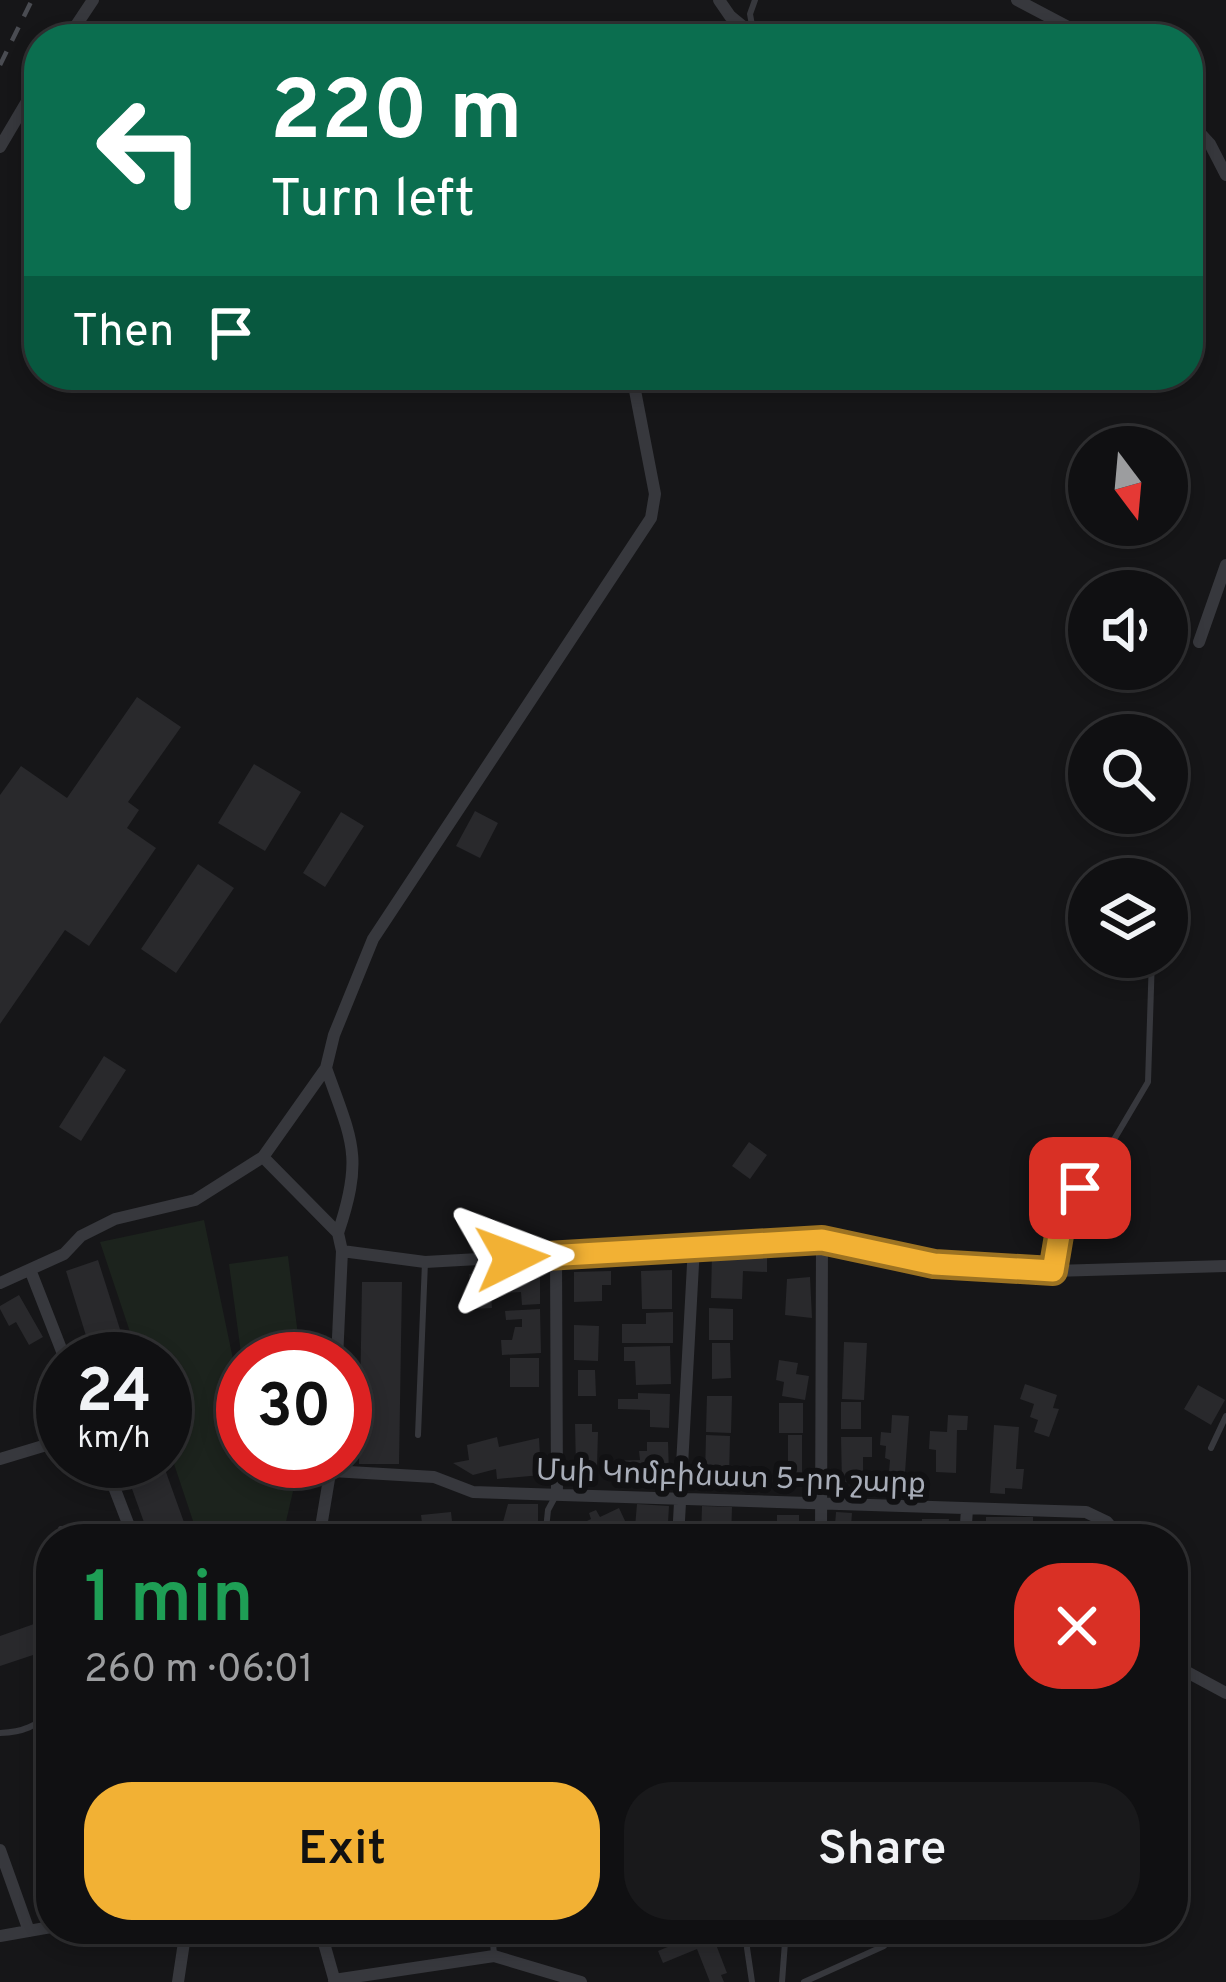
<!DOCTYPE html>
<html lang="en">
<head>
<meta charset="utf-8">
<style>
	:root { --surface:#101012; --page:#19191b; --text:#f1f3f6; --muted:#9c9d9f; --line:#303032; --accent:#f2b134 }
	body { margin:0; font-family:Overpass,"Noto Sans Armenian",sans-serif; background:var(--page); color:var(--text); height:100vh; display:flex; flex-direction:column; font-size:45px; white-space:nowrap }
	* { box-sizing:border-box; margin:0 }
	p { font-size:39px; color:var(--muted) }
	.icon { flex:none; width:66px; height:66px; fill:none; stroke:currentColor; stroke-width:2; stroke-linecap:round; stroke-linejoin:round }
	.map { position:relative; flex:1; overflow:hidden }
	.panel { position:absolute; left:36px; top:1524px; width:1152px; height:420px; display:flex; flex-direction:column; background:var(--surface); border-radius:48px; box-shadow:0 6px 18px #0003,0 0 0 3px var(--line) }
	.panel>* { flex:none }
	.banner { position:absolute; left:24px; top:24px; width:1179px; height:366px; border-radius:48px; box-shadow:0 6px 18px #0003,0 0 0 3px var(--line); background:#0b6e4f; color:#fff; overflow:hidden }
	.needle { width:78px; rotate:164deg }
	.fabs { position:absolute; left:1068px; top:426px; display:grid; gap:24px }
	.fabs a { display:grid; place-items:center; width:120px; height:120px; border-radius:50%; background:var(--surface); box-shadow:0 6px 18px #0003,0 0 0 3px var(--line); font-size:60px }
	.speed { position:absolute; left:36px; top:1332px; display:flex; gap:24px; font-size:60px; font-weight:700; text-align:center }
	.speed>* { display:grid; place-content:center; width:156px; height:156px; border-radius:50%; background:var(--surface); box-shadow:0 6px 18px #0003,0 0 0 3px var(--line); line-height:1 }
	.speed small { font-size:30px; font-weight:400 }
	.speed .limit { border:18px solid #d22; background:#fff; color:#111 }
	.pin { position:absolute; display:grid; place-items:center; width:102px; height:102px; color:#fff; margin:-51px; border-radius:24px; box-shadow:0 6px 18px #0006 }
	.me { position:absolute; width:132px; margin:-66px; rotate:87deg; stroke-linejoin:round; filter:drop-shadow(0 0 9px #0008) }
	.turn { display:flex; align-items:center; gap:42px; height:252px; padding:0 48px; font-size:54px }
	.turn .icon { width:156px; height:156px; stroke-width:2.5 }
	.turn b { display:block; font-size:84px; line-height:102px }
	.then { display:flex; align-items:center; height:114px; padding:0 48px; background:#0003; gap:24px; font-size:45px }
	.round { display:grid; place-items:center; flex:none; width:126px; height:126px; border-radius:48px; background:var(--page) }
	.overview { display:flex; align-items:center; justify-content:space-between; height:204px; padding:0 48px }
	h1 { font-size:72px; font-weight:600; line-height:90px; color:#1e9e55 }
	.primary-button { display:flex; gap:24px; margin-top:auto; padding:24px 48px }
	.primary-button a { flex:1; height:138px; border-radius:48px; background:var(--accent); color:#111; font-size:48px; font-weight:600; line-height:138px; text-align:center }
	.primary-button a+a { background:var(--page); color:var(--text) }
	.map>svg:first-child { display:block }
	.green { fill:#1c231d }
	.building { fill:#29292c }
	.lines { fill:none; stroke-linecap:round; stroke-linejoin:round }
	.lane { stroke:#37383d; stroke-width:6 }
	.street { stroke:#37383d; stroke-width:12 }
	.rail { stroke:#4a4c52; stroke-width:4.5; stroke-dasharray:15 12; stroke-linecap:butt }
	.route-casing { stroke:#9d7322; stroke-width:30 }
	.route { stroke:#f2b134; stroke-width:21 }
	.labels { text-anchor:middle; stroke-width:12; stroke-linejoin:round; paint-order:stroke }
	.street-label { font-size:30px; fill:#a8adb8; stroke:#111113 }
</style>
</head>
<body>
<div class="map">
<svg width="1226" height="1982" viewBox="0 0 1226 1982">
	<rect width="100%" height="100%" fill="#161618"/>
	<path class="green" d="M204,1220L243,1407V1461H300L282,1539H199L165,1437V1359H139L100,1242Z
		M288,1256L301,1359H243V1368L229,1264Z"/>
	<path class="building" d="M137,697L181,727L128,802L139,810L127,828L156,848L89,946L65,930L0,1024V795L21,766L67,798Z
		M254,764L301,792L265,851L218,823Z
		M475,811L498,823L480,858L456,846Z
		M341,812L364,826L325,887L303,873Z
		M198,864L234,888L176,973L141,949Z
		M104,1056L126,1070L81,1141L59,1127Z
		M749,1142L767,1155L750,1179L732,1166Z
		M712,1254L767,1255V1272L743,1271L742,1299L711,1298Z
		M98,1260L125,1345L92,1355L66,1271Z
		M672,1270V1309H642L641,1271Z
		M501,1271H540V1304L522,1305L521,1292L501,1293Z
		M611,1271V1285H602V1301L574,1302V1272Z
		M489,1272L492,1308L471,1309L469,1274Z
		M810,1277L812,1318L785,1315L787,1279Z
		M362,1282H402L399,1464H359Z
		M19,1295L43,1337L29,1345L16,1322L9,1326L0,1309V1306Z
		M709,1308L733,1309V1340H709Z
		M540,1309L541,1353L502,1355L501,1340H512L515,1327H522V1319L506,1320L505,1311Z
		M673,1312V1343H622V1324H646V1313Z
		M574,1325L599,1326L598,1361L574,1360Z
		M844,1342L867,1343L864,1400L842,1399Z
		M712,1343H730L731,1378L712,1379Z
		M670,1346L671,1384L636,1385L635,1361H624V1347Z
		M510,1358H539V1387H510Z
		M779,1360L798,1363L796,1374L809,1376L805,1400L782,1396L784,1382L776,1380Z
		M578,1370H595L596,1396H578Z
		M1025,1384L1057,1395L1053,1408L1059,1409L1049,1437L1034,1432L1038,1420L1030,1417L1034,1404L1020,1399Z
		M1198,1385L1225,1400L1211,1425L1184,1409Z
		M638,1393L670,1394L669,1428L650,1427V1410L618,1409V1399H638Z
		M707,1396H732L731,1433L706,1432Z
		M841,1402H861V1429H841Z
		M779,1403H803V1433H779Z
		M892,1415L909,1416L904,1487L888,1485L890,1460L885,1458L886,1446L880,1445L881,1432L891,1433Z
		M948,1415L968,1416L967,1430H957L956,1473L936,1472V1450L929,1449L930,1431L947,1432Z
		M575,1424H592V1432H598L597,1466H576Z
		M994,1425L1019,1427L1016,1469H1024L1022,1489L1005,1488V1494L990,1493Z
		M706,1435L730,1436L729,1477L705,1476Z
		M788,1435H802V1478H788Z
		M497,1437L499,1447L539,1438L541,1475L497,1479L496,1469L473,1475L453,1463L469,1460L467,1445Z
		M841,1437H872V1457H863V1482H842Z
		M647,1442H668L669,1473L601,1474V1461L640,1460L639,1451H647Z
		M122,1461H162L190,1539H150Z
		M508,1504H538V1539H517V1522H503Z
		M637,1504L669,1506L667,1539H634Z
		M702,1506L732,1507L731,1539H701Z
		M619,1508L626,1523L594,1537L587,1521L591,1519L589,1513L596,1510L600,1517Z
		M451,1512L454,1539H424L421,1515Z
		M836,1512L852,1513L850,1539H834Z
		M777,1515H799V1539H777Z
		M986,1517H1033V1536L986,1539Z
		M922,1519H949L948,1539L921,1536Z
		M1042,1529L1082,1530V1539H1042Z
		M51,1618V1649L0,1666V1636Z
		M677,1929H710L727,1973L721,1975L724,1982H710L697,1949L663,1963L658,1951L682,1941Z"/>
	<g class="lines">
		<path class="lane" d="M753,31L750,14L755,0
			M1054,1267L1064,1206L1096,1170L1148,1082L1152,957
			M418,1435L425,1262
			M1211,1448L1226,1416
			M61,1529V1539
			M545,1539L548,1510L555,1497
			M0,1733C22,1732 38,1727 51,1709
			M492,1929L494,1955
			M749,1929L747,1948L752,1982
			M782,1982L786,1929
			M804,1982L884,1946L901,1929"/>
		<path class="street" d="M719,0L730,16L758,39
			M1017,0L1091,39
			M67,39L93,0
			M1188,120L1210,144L1226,175
			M0,147L39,81
			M1199,642L1226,565
			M326,1068C352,1141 364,1156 338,1233
			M263,1157L338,1233L342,1251L337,1359
			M342,1251L425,1262L822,1240L934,1264L1053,1271L1226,1266
			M556,1257L557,1494
			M31,1272L65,1359
			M0,1283L64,1254L81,1236L115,1219L195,1200L263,1157L326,1068L334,1035L373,939L651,518L655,494L632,375
			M0,1459L63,1440
			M104,1461L134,1539
			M332,1471L434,1477L473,1492L1086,1512L1107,1522L1121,1539
			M319,1539L332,1461
			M678,1539L694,1246
			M821,1539L822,1240
			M965,1539L967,1509
			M1173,1658L1187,1672L1226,1693
			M0,1850L29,1931
			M320,1929L335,1982
			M0,1936L51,1927
			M334,1980L494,1956L581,1982
			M178,1982L186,1929"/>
		<path class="rail" d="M0,65L32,0"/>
	</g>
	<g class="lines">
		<defs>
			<path id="route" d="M512,1258L822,1240L934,1264L1053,1271L1064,1206L1080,1188"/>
		</defs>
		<use href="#route" class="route-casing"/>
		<use href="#route" class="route"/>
	</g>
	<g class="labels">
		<g class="street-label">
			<text transform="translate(731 1476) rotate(2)" y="10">Մսի Կոմբինատ 5-րդ շարք</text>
		</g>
	</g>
</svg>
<div class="fabs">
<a><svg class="needle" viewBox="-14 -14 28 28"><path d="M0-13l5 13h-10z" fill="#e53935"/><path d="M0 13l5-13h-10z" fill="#9c9d9f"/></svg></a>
<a><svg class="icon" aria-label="sound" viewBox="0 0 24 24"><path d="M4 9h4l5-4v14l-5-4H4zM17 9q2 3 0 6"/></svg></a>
<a><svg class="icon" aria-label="search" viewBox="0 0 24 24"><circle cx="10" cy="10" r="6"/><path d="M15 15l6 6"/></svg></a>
<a><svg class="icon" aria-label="layers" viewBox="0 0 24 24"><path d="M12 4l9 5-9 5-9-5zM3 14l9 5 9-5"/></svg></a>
</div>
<div class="speed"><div>24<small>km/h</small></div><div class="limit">30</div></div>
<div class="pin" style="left:1080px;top:1188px;background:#d93025"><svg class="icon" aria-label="arrive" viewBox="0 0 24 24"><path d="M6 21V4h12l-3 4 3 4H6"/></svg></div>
<svg class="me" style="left:512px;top:1258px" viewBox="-20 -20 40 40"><path d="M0-17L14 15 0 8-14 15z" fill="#f2b134" stroke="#fff" stroke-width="4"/></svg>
<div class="banner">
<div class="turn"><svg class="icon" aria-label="left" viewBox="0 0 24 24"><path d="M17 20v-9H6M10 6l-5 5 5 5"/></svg><div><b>220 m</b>Turn left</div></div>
<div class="then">Then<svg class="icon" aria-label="arrive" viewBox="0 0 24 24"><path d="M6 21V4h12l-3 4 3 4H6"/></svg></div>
</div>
<section class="panel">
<div class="overview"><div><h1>1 min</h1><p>260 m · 06:01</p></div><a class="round" style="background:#d93025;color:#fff"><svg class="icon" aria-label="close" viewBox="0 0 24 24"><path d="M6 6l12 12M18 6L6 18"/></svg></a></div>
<div class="primary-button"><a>Exit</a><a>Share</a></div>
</section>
</div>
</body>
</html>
